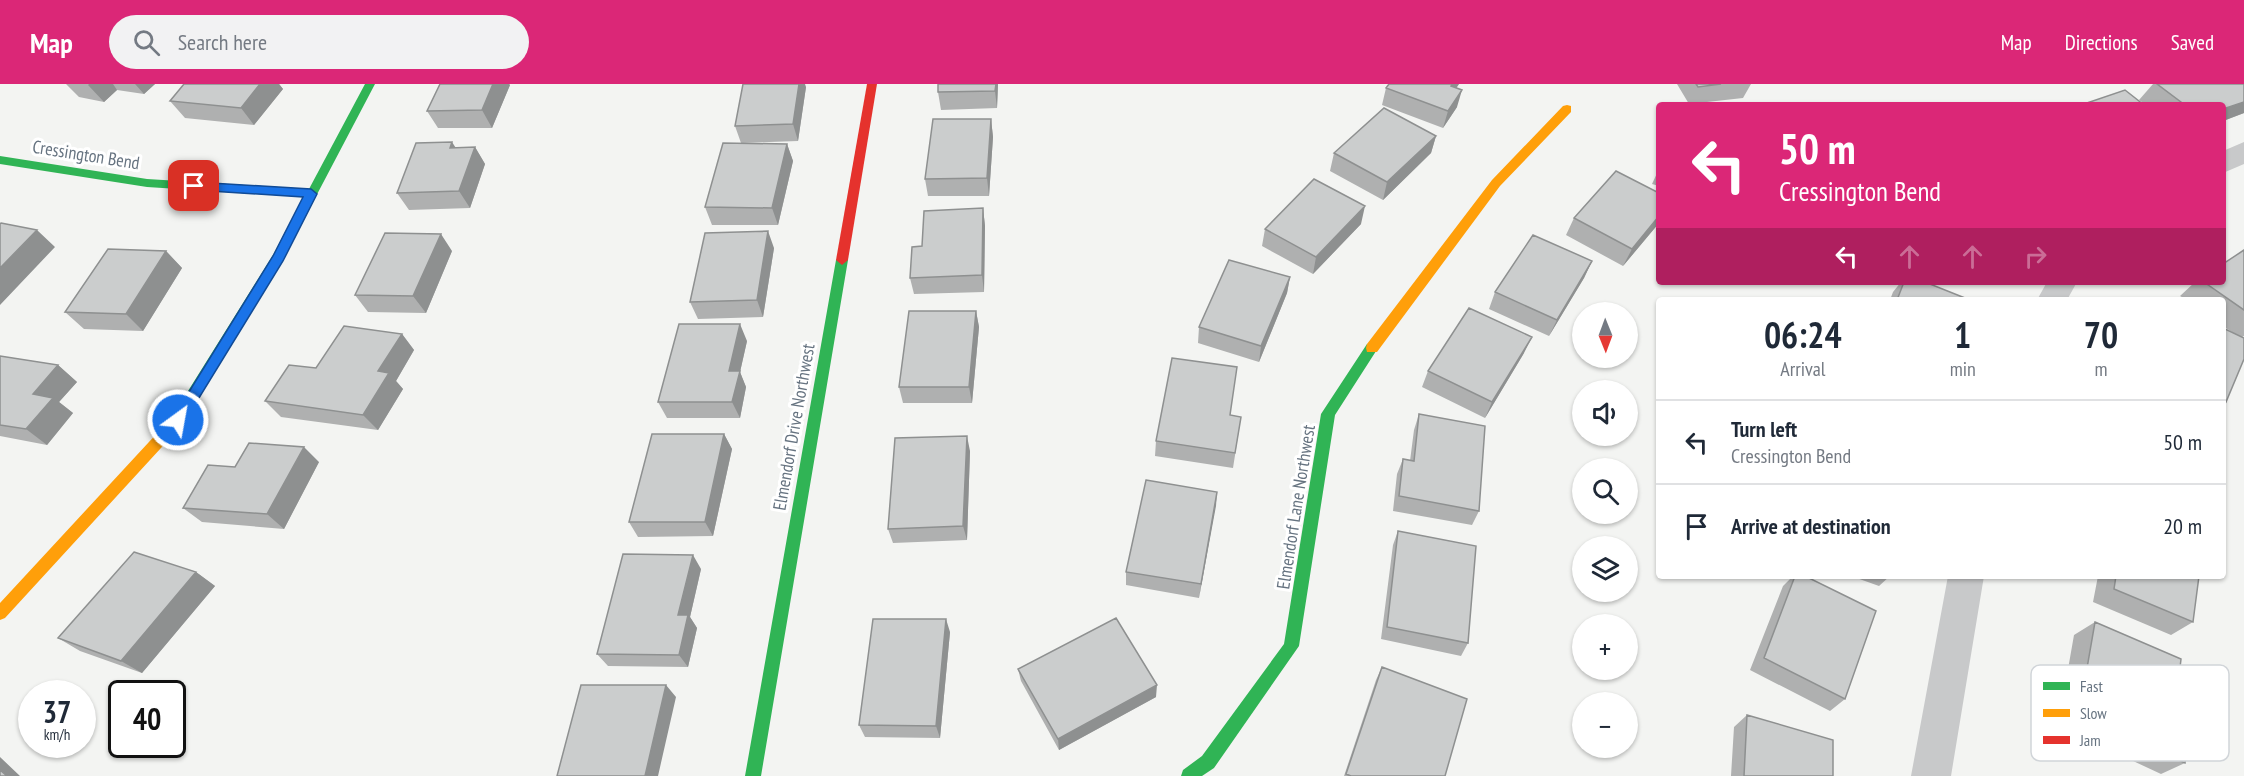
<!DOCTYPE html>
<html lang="en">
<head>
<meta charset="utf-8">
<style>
	:root { --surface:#fff; --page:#f2f2f3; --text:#1f2937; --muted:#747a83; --line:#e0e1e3; --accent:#db2777 }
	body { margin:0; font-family:"PT Sans Narrow",sans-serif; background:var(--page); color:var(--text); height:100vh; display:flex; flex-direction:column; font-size:22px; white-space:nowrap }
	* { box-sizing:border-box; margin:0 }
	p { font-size:20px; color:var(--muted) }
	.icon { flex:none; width:33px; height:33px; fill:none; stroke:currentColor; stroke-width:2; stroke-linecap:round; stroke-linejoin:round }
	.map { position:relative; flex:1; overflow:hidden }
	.panel { position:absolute; left:1656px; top:213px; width:570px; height:282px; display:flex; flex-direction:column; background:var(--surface); border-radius:6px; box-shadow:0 2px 4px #0004 }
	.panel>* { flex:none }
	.hud { position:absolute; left:1656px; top:18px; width:570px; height:183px; border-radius:6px; box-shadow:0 2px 4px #0004; background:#db2777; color:#fff; overflow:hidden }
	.needle { width:39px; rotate:179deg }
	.tools { position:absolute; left:1572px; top:218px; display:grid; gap:12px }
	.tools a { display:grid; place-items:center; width:66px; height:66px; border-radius:50%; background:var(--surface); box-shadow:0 2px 4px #0004; font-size:30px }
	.speed { position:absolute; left:18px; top:596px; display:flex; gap:12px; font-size:30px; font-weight:700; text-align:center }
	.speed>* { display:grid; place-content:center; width:78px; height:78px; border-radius:50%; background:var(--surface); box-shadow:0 2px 4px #0004; line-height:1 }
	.speed small { font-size:15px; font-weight:400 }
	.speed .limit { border:3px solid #111; border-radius:9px; background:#fff; color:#111 }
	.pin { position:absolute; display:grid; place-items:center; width:51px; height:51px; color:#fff; margin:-26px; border-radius:12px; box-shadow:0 3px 9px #0006 }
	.me { position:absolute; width:66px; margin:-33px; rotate:32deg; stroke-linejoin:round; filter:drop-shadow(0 0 4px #0008) }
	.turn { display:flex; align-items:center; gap:21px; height:126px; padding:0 24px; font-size:27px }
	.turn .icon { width:78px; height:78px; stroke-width:2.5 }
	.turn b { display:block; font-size:42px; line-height:51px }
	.lanes { display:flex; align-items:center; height:57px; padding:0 24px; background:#0003; justify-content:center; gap:30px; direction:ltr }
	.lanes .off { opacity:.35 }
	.eta { display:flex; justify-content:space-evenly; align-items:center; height:102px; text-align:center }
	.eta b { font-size:36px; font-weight:700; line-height:42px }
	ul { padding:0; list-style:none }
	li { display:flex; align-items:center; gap:18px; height:84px; padding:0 24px; border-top:2px solid var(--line) }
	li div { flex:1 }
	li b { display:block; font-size:22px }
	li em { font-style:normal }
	header { display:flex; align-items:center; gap:36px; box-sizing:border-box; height:84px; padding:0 30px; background:var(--accent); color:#fff }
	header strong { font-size:28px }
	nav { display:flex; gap:33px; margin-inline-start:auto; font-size:21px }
	.search { width:420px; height:54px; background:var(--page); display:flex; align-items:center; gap:15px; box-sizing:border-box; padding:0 21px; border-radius:33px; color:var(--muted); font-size:22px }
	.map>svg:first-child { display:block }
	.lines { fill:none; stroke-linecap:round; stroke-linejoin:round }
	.street { fill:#c8c9ca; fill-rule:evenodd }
	.fast { fill:#30b455; fill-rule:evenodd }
	.slow { fill:#ff9f0a; fill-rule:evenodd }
	.jam { fill:#e5322d; fill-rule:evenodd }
	.wall { fill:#afb0b0 }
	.shaded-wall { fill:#8e9090 }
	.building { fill:#cbcdcd; stroke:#8e9090; stroke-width:1.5 }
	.route { fill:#1a73e8; stroke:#114b97; stroke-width:1.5 }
	.labels { text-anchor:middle; stroke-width:6; stroke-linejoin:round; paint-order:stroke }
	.street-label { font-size:18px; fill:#667380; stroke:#fff }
	.key { fill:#fff; stroke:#d1d5d9; stroke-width:1.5 }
	.key-label { font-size:16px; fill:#667380 }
</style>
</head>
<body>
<header>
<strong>Map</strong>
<div class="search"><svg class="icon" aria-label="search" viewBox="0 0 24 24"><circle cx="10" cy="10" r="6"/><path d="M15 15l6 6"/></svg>Search here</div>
<nav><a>Map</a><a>Directions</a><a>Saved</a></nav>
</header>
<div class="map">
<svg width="2244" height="692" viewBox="0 0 2244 692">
	<rect width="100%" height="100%" fill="#f3f4f2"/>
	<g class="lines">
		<path class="street" d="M2244,58V80L2223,89V67Z
			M2047,198H2077L2067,216H2037Z
			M1948,492H1984L1951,692H1911Z"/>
		<path class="fast" d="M365,0H375L282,177L193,323H183L181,319L183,315L273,171L304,113L147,103L0,80V72L147,95L309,105Z
			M842,171L848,176L761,692H745L836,176Z
			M1372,259L1378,264L1335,331L1299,562L1214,684L1202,692H1181L1183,686L1202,672L1284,560L1321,330L1367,260Z"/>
		<path class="slow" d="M1567,21L1571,22V28L1500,102L1377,268H1367L1366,264L1367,260L1492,96L1563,22Z
			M188,314L193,315L195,319L183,340L5,534L0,536V519L173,332L183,315Z"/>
		<path class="jam" d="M867,0H877L848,176L842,181L836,176Z"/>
	</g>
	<path class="wall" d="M66,0H155L144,10L117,6L104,18L79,13Z
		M184,0H279L283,5L254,41L185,34L170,17Z
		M440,0H509L510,1L492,44H438L427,27Z
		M938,0H998L997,24L941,26L938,8Z
		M1459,0L1456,4L1457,23L1443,44L1382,21L1386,4Z
		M1677,0H1751L1743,14L1689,20Z
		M2153,0H2244V29L2223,37V21H2146L2139,16Z
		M806,3L798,57L743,59L787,60L793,77L778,141H712L705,123L741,59L735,42Z
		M991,35L993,53L989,112H928L925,95Z
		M1436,52L1431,69L1383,116L1330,87L1334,69Z
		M475,63L485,80L470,124L409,126L397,109Z
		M1659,85V102L1652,100Z
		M1659,109V139L1623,182L1566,151L1574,134Z
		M983,124L985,142L984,208L914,210L910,194L922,162Z
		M1361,140L1313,190L1262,162L1265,145Z
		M774,164L763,233L698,235L690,218Z
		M2244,166V252L2242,253L2226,318L2223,320V244L2235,250L2223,242V216H2187L2180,212L2195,198H2223Z
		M166,167L182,184L143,247L84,245L65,228Z
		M452,167L426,229L368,228L355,211Z
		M1592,177L1584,194L1549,252L1489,225L1495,208Z
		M1290,193L1287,209L1259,278L1198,259L1199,243Z
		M1901,198H1925L1970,216H1890L1893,208Z
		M976,227L979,243L972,319H903L899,303Z
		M402,250L414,266L396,297L403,305L378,346L281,333L265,317L316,284Z
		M747,257L740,288L746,303L740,334H667L658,318Z
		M1524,269L1485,334L1422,303L1428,287Z
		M0,272L58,281L77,298L59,318L73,329L47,361L0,352Z
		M1419,330L1479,427L1472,441L1393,427L1397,390L1403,375L1410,377L1414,346Z
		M1230,331L1241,333L1233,384L1155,372L1156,357Z
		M724,350L732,365L713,452L638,453L629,438Z
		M970,367L967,456L893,459L888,445Z
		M319,378L284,445L202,438L183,424L235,383Z
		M1217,408L1199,514L1126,501V488Z
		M1398,447L1468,559L1461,572L1381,555L1393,461Z
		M701,485L690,533L697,544L688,583L608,582L597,570Z
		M196,488L215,502L142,589L80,567L58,554Z
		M1793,492H1805L1845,615L1830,627L1750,586L1783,502Z
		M1851,492H1890L1879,502Z
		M2098,492H2199L2193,538L2171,551L2093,518Z
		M2095,538L2175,627L2185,679L2161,690L2058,642L2074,551Z
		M950,548L940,654L865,653L859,641Z
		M1382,583L1445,692H1344L1376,596Z
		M1018,585L1156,613L1059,666L1021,597Z
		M1747,631L1833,692H1731L1734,643Z"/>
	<path class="shaded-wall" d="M89,0H113L117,6L104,18L88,1Z
		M135,0H155L144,10Z
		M260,0H279L283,5L254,41L241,24Z
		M493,0H509L510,1L492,44L482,26Z
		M799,0H805L806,3L798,57L793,40Z
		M996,0H998L997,24L995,7Z
		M1452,0H1459L1446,19Z
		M1462,6L1457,23L1443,44L1448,27Z
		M2244,18V29L2223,37V25Z
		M991,35L993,53L989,112L987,94Z
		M1436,52L1431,69L1383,116L1387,98Z
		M452,58L463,75L450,64Z
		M787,60L793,77L778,141L772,124Z
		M475,63L485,80L470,124L459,107Z
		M1365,122L1361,140L1313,190L1316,173Z
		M983,124L985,142L984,208L982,191Z
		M1659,132V139L1623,182L1632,165Z
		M37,146L55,163L0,221V184Z
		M768,147L774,164L763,233L757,216Z
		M441,150L452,167L426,229L413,212Z
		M166,167L182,184L143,247L126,230Z
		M1592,177L1584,194L1549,252L1557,236Z
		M1290,193L1287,209L1259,278L1261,262Z
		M976,227L979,243L972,319L969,303Z
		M740,240L747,257L740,288L746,303L740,334L732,318L729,287Z
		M402,250L414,266L396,297L403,305L378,346L363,331L378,287Z
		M1532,253L1524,269L1485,334L1492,318Z
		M58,281L77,298L59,318L73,329L47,361L26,345L33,310Z
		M724,350L732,365L713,452L705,438Z
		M967,352L970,367L967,456L963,442Z
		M304,363L319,378L284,445L267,430Z
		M1217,408L1216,422L1199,514L1201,500Z
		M693,471L701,485L690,533L697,544L688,583L679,571L678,531Z
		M196,488L215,502L142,589L121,577Z
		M946,535L950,548L940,654L936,642Z
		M666,601L676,613L658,692H645Z
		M1157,601L1156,613L1059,666L1058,655Z
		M0,673L20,692H7L0,686Z"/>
	<path class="building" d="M184,0H260L241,24L170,17Z
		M440,0H493L482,26L427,27Z
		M743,0H799L793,40L735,42Z
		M938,0H996L995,7L938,8Z
		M1389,0H1452L1451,2L1462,6L1448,27L1386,4Z
		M1696,0H1721L1698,3Z
		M2157,0H2244V18L2223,25V21H2185Z
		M2125,6L2144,21H2081Z
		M1384,24L1436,52L1387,98L1334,69Z
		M933,35H991L987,94L925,95Z
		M452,58L450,64L475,63L459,107L397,109L416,59Z
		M723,59L787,60L772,124L705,123Z
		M1616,87L1659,109V132L1632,165L1574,134Z
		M1314,95L1365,122L1316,173L1265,145Z
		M983,124L982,191L910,194L912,163L922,162L924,127Z
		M1,139L37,146L0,184V140Z
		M768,147L757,216L690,218L705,149Z
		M385,149L441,150L413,212L355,211Z
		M1533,151L1592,177L1557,236L1495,208Z
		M108,165L166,167L126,230L65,228Z
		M2244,166V226L2204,198H2223V180Z
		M1229,176L1290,193L1261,262L1199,243Z
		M1904,198H1925L1970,216H1897Z
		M1469,224L1532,253L1492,318L1428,287Z
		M909,227H976L969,303H899Z
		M679,240H740L729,287H740L732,318H658Z
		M344,242L402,250L378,287L389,289L363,331L265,317L289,281L316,284Z
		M2223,244L2244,254V275L2226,318L2223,316Z
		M0,272L58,281L33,310L53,314L26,345L0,341Z
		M1172,274L1237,283L1230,331L1241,333L1235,369L1156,357Z
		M1419,330L1485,342L1479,427L1399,412L1403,375L1414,377Z
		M652,350H724L705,438H629Z
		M967,352L963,442L888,445L895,354Z
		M249,359L304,363L267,430L183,424L208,381L235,383Z
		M1146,396L1217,408L1201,500L1126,488Z
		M1398,447L1476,462L1468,559L1387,543Z
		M134,468L196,488L121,577L58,554Z
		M623,470L693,471L678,531H688L679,571L597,570Z
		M1795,492H1805L1876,527L1845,615L1764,574Z
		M2116,492H2199L2193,538L2114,505Z
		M1116,534L1157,601L1058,655L1018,585Z
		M873,535H946L936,642L859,641Z
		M2095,538L2181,575L2175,627L2190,634L2185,679L2079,630Z
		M1382,583L1467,615L1445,692H1351L1346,690Z
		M581,601H666L645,692H557Z
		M1747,631L1833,656V692H1744Z
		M0,686L7,692H0Z"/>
	<path class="route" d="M194,98L311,105L317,110L283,177L183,340H174V332L273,172L303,113L194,106L188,102Z"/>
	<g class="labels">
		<g class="street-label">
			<text transform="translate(86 71) rotate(9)" y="6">Cressington Bend</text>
			<text transform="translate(794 343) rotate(-80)" y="6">Elmendorf Drive Northwest</text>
			<text transform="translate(1296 423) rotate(-81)" y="6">Elmendorf Lane Northwest</text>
		</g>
	</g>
	<rect x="2031" y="581" width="198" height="96" rx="9" class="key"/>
	<rect x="2043" y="598" width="27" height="8" fill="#30b455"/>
	<rect x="2043" y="625" width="27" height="8" fill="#ff9f0a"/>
	<rect x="2043" y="652" width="27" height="8" fill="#e5322d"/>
	<g class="key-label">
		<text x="2080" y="608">Fast</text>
		<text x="2080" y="635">Slow</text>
		<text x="2080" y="662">Jam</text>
	</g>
</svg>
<div class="tools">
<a><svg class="needle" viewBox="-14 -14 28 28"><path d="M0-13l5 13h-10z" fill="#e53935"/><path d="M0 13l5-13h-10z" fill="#747a83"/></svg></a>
<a><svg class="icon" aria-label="sound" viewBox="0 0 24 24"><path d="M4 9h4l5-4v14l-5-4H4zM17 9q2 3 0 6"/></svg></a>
<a><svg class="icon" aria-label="search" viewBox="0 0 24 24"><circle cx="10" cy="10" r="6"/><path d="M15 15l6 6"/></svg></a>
<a><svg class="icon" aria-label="layers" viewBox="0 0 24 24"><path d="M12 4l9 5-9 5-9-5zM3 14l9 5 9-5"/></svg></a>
<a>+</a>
<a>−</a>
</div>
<div class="speed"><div>37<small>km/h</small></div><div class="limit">40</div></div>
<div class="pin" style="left:194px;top:102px;background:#d93025"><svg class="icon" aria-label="arrive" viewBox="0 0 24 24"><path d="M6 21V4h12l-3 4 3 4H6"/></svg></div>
<svg class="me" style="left:178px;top:336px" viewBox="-20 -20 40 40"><circle r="17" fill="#1a73e8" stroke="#fff" stroke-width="3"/><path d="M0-11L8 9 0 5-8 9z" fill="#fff"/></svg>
<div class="hud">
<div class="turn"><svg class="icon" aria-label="left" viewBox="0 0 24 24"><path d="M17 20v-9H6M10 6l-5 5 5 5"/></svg><div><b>50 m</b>Cressington Bend</div></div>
<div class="lanes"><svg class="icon" aria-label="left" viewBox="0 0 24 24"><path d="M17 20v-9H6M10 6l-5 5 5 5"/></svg><svg class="icon off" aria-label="ahead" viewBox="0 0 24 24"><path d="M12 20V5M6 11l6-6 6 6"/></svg><svg class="icon off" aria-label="ahead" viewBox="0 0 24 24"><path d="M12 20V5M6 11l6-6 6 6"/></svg><svg class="icon off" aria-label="right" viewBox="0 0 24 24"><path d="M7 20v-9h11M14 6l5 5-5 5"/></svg></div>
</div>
<section class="panel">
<div class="eta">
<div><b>06:24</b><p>Arrival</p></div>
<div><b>1</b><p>min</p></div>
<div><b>70</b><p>m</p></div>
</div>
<ul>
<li><svg class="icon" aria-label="left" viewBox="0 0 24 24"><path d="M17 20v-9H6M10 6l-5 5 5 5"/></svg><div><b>Turn left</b><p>Cressington Bend</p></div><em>50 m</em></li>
<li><svg class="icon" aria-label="arrive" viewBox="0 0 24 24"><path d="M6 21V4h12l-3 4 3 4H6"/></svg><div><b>Arrive at destination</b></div><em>20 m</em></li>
</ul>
</section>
</div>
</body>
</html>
